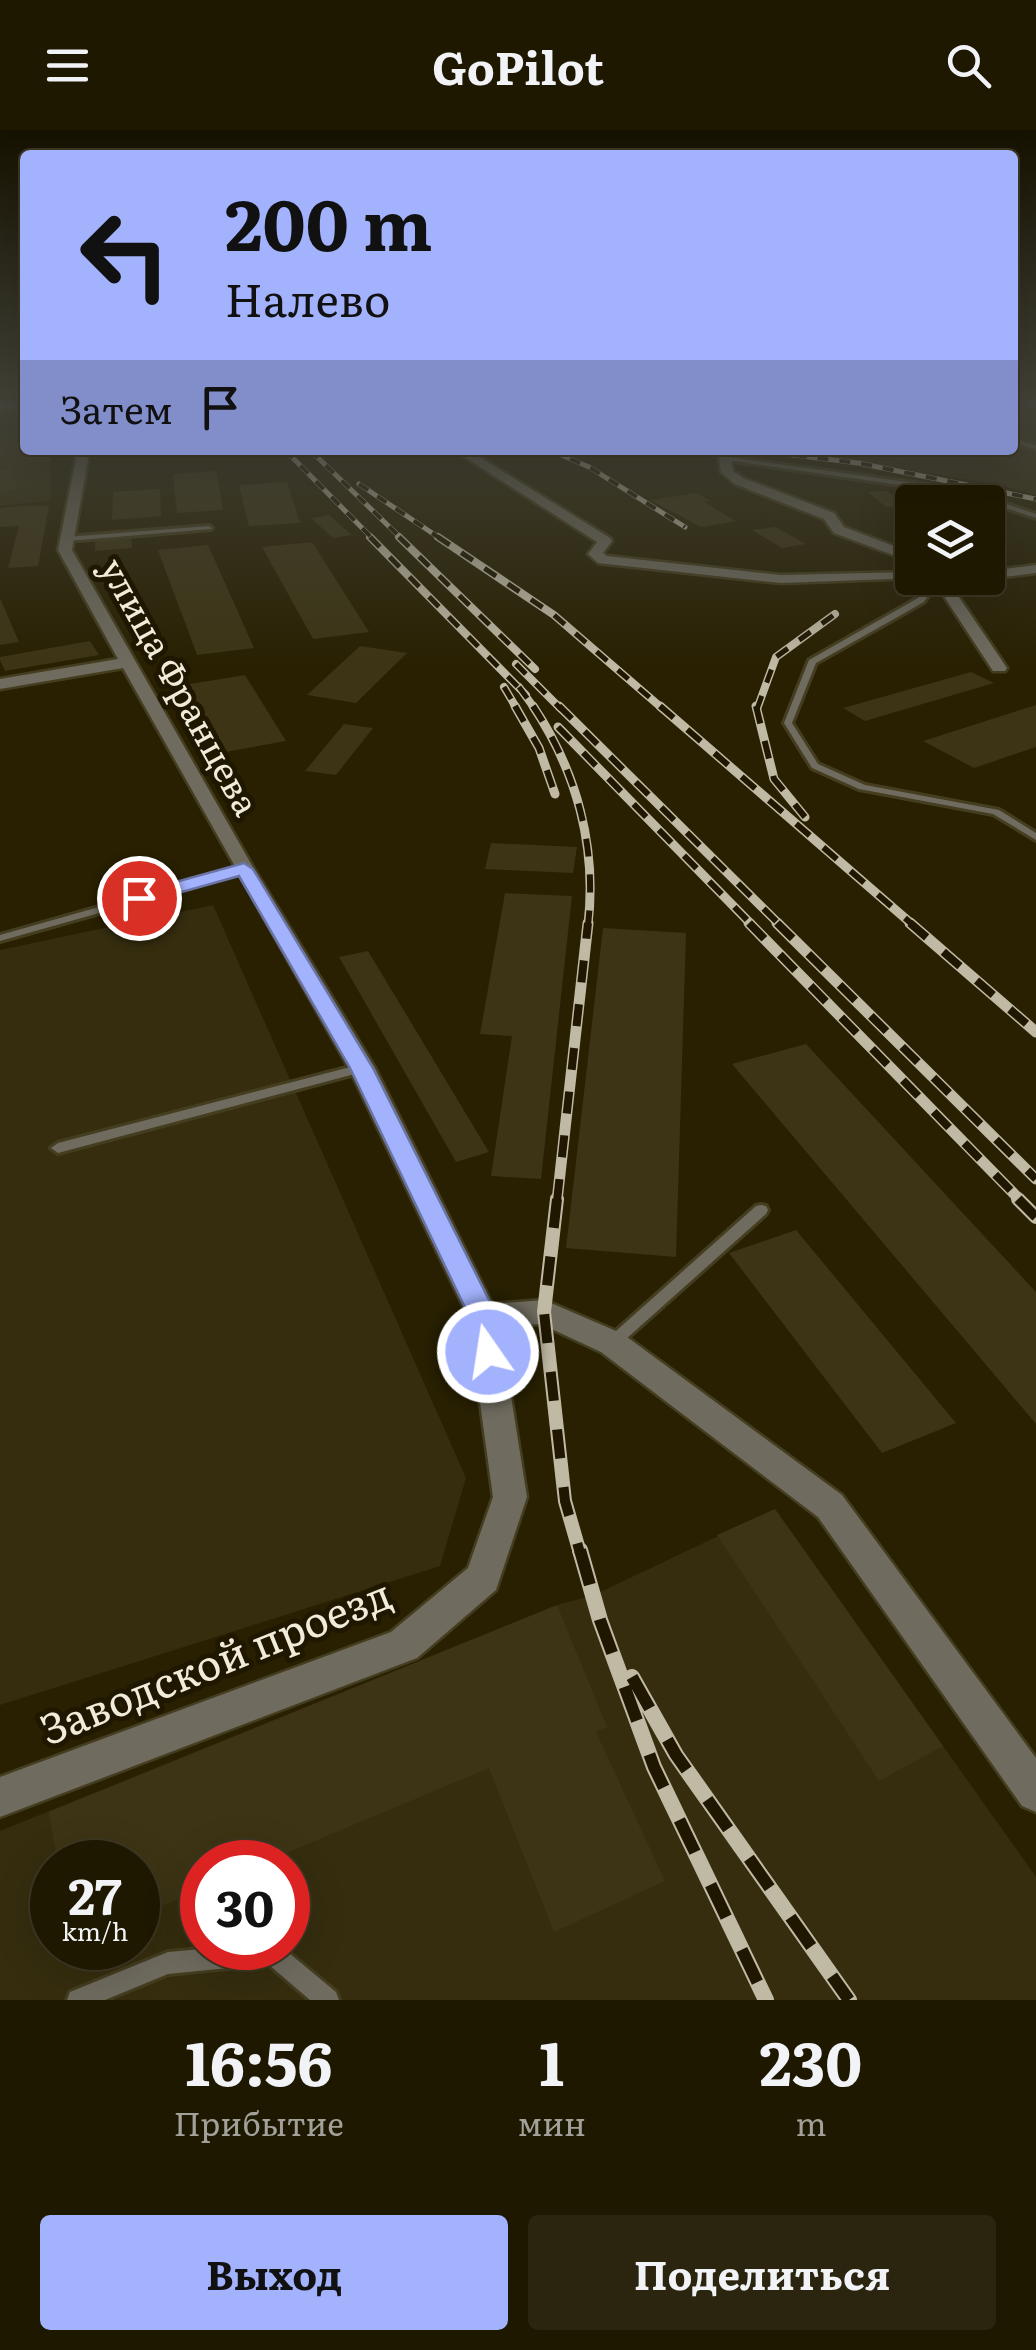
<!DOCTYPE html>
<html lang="ru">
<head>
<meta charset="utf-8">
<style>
	:root { --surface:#1e1801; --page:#2b2510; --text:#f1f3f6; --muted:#a1a099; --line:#3c3723; --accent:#a3b2fd }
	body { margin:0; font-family:Literata,serif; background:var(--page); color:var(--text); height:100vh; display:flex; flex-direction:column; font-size:38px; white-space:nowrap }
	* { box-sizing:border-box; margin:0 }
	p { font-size:32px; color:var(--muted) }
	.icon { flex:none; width:55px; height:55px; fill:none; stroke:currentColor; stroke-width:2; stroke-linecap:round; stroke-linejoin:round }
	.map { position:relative; height:1870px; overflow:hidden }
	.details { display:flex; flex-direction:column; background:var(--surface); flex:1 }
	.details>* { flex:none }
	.guide { position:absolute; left:20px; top:20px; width:998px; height:305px; border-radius:10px; box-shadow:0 10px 40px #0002,0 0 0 2px var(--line); background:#a3b2fd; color:#111; overflow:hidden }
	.fabs { position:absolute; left:895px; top:355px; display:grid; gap:20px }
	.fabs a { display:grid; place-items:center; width:110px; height:110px; border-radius:10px; background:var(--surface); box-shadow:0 10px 40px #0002,0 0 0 2px var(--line); font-size:50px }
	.speed { position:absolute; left:30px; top:1710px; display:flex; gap:20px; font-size:50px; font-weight:700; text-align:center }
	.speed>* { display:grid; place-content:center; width:130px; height:130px; border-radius:50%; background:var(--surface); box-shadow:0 10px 40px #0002,0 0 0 2px var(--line); line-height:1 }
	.speed small { font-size:25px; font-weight:400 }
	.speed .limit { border:15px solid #d22; background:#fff; color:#111 }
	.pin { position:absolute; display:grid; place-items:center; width:85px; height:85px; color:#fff; margin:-42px; border:5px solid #fff; border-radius:50%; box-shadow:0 2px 10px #0007 }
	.me { position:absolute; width:110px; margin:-55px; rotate:347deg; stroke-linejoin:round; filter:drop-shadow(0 0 8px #0008) }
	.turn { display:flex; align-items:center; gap:35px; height:210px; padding:0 40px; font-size:45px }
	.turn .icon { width:130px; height:130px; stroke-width:2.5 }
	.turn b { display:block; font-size:70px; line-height:85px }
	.then { display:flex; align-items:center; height:95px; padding:0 40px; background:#0003; gap:20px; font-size:38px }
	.eta { display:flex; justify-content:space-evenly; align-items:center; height:170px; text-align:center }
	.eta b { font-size:60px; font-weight:700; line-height:70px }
	.primary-button { display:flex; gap:20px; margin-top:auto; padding:20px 40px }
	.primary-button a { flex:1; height:115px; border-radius:10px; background:var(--accent); color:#111; font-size:40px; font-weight:700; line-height:115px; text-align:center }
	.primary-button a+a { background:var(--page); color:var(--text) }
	header { display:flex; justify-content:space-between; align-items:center; height:130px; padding:0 40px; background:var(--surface); font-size:45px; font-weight:700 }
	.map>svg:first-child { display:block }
	.built { fill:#352d0e; fill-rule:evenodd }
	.building { fill:#3c3414 }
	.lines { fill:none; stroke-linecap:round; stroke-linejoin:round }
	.service-casing { stroke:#443d1f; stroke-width:6 }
	.minor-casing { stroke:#443d1f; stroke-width:5 }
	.secondary-casing { stroke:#443d1f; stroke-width:5 }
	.service { fill:#6f6b5f; fill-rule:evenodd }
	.minor { fill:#6f6b5f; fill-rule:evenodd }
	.secondary { fill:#9c9682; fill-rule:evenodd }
	.rail-far5-casing { stroke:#c0baa5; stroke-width:5 }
	.rail-far4-casing { stroke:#c0baa5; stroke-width:8 }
	.rail-far3-casing { stroke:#c0baa5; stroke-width:9 }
	.rail-far2-casing { stroke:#c0baa5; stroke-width:11 }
	.rail-far1-casing { stroke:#c0baa5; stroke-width:14 }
	.rail-casing { stroke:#c0baa5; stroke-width:16 }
	.rail-far5 { stroke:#1f1700; stroke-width:4; stroke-dasharray:11; stroke-linecap:butt }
	.rail-far4 { stroke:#1f1700; stroke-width:5; stroke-dasharray:14; stroke-linecap:butt }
	.rail-far3 { stroke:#1f1700; stroke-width:6; stroke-dasharray:18; stroke-linecap:butt }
	.rail-far2 { stroke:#1f1700; stroke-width:8; stroke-dasharray:22; stroke-linecap:butt }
	.rail-far1 { stroke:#1f1700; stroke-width:10; stroke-dasharray:29; stroke-linecap:butt }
	.rail { stroke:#1f1700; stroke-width:12; stroke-dasharray:36; stroke-linecap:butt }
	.route { fill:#a3b2fd; stroke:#6a74a4; stroke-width:2.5 }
	.labels { text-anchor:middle; stroke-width:10; stroke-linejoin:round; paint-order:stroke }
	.street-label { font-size:35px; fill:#f1ecda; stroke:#1f1700 }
	.near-street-label { font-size:42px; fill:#f1ecda; stroke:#1f1700 }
</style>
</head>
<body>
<header><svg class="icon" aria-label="menu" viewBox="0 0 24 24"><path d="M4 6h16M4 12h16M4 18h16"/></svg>GoPilot<svg class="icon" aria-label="search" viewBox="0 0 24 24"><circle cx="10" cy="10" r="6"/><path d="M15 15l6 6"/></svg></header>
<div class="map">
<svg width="1036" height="1870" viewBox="0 0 1036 1870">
	<rect width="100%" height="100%" fill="#282001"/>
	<path class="built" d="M1013,275H1036V365L996,354L787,320H1012Z
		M25,299V320H50L51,370L0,376V302Z
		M213,775L466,1348L440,1436L0,1575V820Z
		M775,1379L1036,1747V1870H0V1701L557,1475L594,1465ZM52,1732H138V1818H52ZM202,1732H288V1818H202Z"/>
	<path class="building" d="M29,320H50L51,331L29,332Z
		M10,339L19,359L0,361V340Z
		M216,341L223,380L177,383L173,344Z
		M287,352L300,393L249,396L239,355Z
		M160,359L161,386L112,390L113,362Z
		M887,361L906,376L886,377L868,362Z
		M697,363L711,371L704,372L736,391L701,397L650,370Z
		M18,376H49L38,436L8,438L19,396L0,397V378Z
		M329,385L352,405L333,408L311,388Z
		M775,397L806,414L782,418L752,400Z
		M131,407L132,418L95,421V410Z
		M312,412L369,502L313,509L262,417Z
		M208,415L254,518L197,525L158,420Z
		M0,468L19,512L0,515Z
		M90,511L99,525L5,541L0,530V527Z
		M360,516L407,523L356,573L307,565Z
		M971,542L994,553L865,591L843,578Z
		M245,545L286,611L220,623L184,555Z
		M1036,575V617L974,638L923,611Z
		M344,594L373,598L336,645L305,641Z
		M491,713L577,717L573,743L485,739Z
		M505,763L572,766L541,1049L491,1046L512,906L480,904Z
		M603,798L686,803L676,1127L566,1118Z
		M368,821L489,1022L456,1032L339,827Z
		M806,914L1036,1162V1294L732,934Z
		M796,1100L956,1293L882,1323L729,1123Z
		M775,1379L943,1616L879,1651L717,1405Z
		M557,1475L607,1597L596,1602L665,1751L554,1802L489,1638L265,1732H202V1759L138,1786V1732H57L49,1682Z"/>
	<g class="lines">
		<defs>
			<path id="service" d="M1012,309L1036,315V319L1012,313Z
				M728,327L964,360L1036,384V388L963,364L726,330Z
				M209,396L212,398L211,399L67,411L64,409L67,407Z
				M933,448H940L924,472L816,533L792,593L818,634L865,655L999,680L1036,703V710L993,684L859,659L812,638L784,593L809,530L918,468Z
				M244,736L248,737V741L0,811V805Z
				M362,934L366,935L368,938L366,941L58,1023L51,1018L58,1013Z
				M761,1075L766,1076L768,1080L766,1084L617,1217L612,1219L607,1217L604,1213L607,1209L756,1076Z
				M213,1818H283L336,1862L339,1870H310L268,1834L168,1844L105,1870H67L70,1862L168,1822Z"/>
			<path id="minor" d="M73,320H85L88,329L72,420L254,739L375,938L492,1174L544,1170L623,1204L842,1365L1036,1628V1682L1022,1676L818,1387L601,1222L541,1194L500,1197L527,1367L496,1460L417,1528L0,1687V1647L391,1502L468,1438L493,1367L468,1186L349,938L123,538L0,559V549L118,529L58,420L76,329Z
				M454,320H468L610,408L612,411L603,423L607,426L781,445L912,442V448H918L781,453L598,433L588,424L597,412Z
				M718,320H730L733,341L743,348L834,383L844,397L912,423V432L834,403L824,389L735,354L721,342Z
				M1036,435V443L988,449L983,448H988V441Z
				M932,448H946L1007,538L1005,541H993Z"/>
			<path id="secondary" d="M0,275H24L0,280Z"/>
		</defs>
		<use href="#service" class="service-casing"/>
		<use href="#minor" class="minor-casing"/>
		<use href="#secondary" class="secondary-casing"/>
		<use href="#service" class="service"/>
		<use href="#minor" class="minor"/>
		<use href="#secondary" class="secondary"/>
		<defs>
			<path id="rail-far5" d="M285,320L373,409
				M310,320L402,409
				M550,320L589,337L685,397
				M752,320L858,333L1036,369
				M359,354L441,409"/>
			<path id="rail-far4" d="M370,407L526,565
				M399,407L535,539
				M438,407L554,485L663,579
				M516,534L561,579
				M504,557L517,579
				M519,557L535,579
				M757,579L776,527L835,484"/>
			<path id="rail-far3" d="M515,576L539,618L555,664
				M533,576C577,642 597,717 588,795
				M559,576L780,795
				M660,576L913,795
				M756,576L774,649L805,687
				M558,597L752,795"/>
			<path id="rail-far2" d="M749,793L1021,1071
				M777,793L1036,1049
				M910,793L1036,902
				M557,1071L588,793"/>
			<path id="rail-far1" d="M557,1069L544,1182L565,1371L580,1423
				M1018,1069L1036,1087"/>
			<path id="rail" d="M580,1420L600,1490L654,1637L766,1870
				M632,1547L676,1625L849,1870"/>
		</defs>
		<use href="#rail-far5" class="rail-far5-casing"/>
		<use href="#rail-far4" class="rail-far4-casing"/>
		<use href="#rail-far3" class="rail-far3-casing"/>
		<use href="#rail-far2" class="rail-far2-casing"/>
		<use href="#rail-far1" class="rail-far1-casing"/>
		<use href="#rail" class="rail-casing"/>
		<use href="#rail-far5" class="rail-far5"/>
		<use href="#rail-far4" class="rail-far4"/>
		<use href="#rail-far3" class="rail-far3"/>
		<use href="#rail-far2" class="rail-far2"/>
		<use href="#rail-far1" class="rail-far1"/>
		<use href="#rail" class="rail"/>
	</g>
	<linearGradient id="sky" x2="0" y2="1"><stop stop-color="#161201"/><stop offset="0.51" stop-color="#424238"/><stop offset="1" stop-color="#424238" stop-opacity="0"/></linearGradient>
	<rect width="1036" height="537" fill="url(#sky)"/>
	<path class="route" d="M244,733L253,739L373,938L497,1186L503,1222L499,1230L488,1234L478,1230L469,1186L350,938L239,746L139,774L130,768L132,764Z"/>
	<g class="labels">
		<g class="street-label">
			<text transform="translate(179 557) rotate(61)" y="12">улица Францева</text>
		</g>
		<g class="near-street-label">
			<text transform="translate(216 1532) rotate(-22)" y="15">Заводской проезд</text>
		</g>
	</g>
</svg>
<div class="fabs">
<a><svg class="icon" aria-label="layers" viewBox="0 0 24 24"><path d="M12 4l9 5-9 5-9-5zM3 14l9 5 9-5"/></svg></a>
</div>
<div class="speed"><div>27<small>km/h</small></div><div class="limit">30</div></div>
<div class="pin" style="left:139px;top:768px;background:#d93025"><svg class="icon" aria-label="arrive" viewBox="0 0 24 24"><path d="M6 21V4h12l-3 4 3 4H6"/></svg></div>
<svg class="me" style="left:488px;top:1222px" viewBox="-20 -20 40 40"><circle r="17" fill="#a3b2fd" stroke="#fff" stroke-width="3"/><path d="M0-11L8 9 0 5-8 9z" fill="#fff"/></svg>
<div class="guide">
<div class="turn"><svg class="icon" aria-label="left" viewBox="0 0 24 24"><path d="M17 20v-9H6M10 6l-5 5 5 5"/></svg><div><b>200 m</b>Налево</div></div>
<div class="then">Затем<svg class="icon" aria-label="arrive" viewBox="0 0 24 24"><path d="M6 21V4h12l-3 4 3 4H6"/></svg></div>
</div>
</div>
<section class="details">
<div class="eta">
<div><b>16:56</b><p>Прибытие</p></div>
<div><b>1</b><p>мин</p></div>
<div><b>230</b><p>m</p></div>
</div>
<div class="primary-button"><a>Выход</a><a>Поделиться</a></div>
</section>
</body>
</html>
